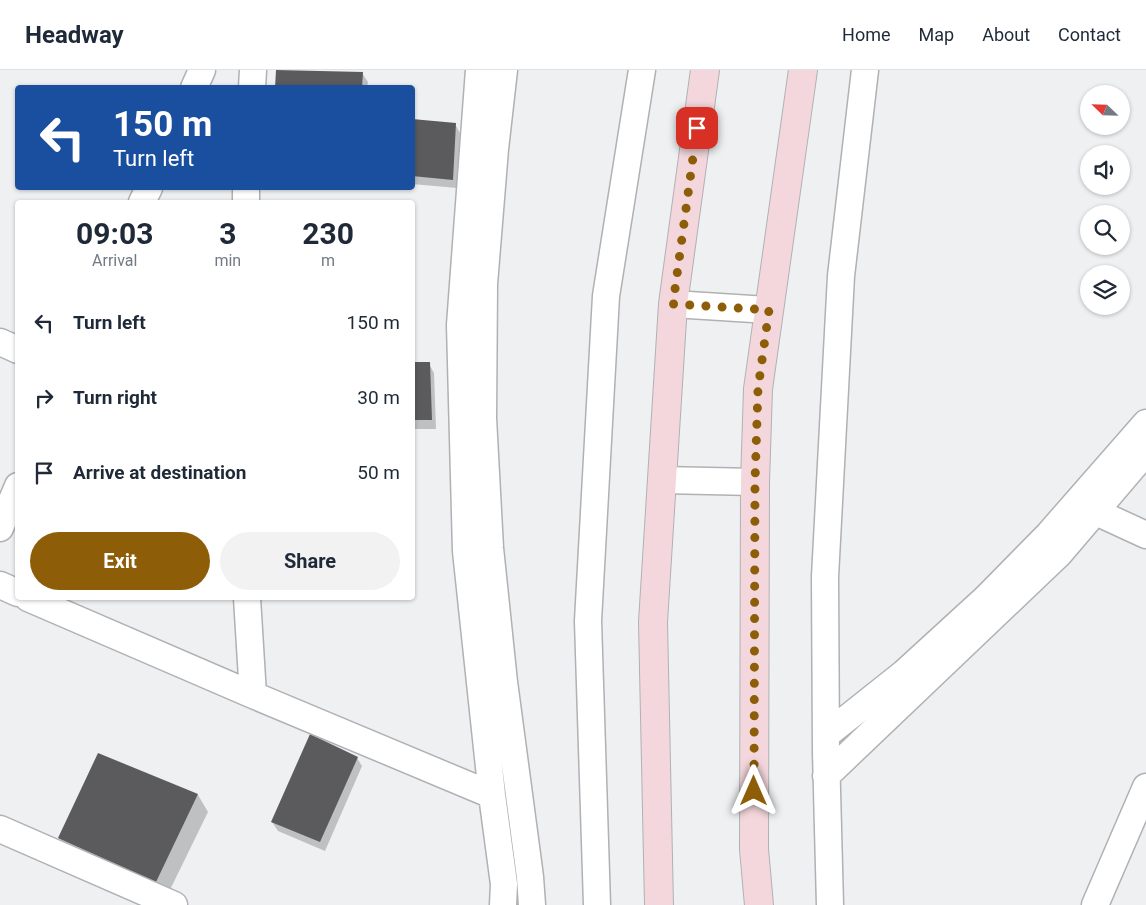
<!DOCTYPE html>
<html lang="en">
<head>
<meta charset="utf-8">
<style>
	:root { --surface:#fff; --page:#f2f2f3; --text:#1f2937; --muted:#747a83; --line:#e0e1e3; --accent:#8e5d08 }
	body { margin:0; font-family:Roboto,sans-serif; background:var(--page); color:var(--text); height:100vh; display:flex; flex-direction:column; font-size:19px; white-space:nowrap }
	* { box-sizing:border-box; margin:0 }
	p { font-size:16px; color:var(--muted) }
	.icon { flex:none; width:28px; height:28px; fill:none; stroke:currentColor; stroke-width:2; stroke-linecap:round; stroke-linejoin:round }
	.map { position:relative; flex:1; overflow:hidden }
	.sheet { position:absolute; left:15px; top:130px; width:400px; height:400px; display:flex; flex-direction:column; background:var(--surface); border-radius:5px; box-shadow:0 1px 4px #0004 }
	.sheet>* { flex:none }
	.top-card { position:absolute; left:15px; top:15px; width:400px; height:105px; border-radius:5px; box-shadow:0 1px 4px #0004; background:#1a4fa0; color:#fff; overflow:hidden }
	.needle { width:32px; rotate:293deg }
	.controls { position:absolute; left:1080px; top:15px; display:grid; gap:10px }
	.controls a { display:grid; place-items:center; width:50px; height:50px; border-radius:50%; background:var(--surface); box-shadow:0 1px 4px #0004; font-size:25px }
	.pin { position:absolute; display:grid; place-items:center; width:42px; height:42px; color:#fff; margin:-21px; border-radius:10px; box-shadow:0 2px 8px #0006 }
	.me { position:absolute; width:55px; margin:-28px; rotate:0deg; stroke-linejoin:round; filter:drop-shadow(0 0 4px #0008) }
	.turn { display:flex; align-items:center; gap:18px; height:105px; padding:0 15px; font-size:22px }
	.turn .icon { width:65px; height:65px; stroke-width:2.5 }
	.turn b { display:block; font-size:35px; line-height:42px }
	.eta { display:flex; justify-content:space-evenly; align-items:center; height:85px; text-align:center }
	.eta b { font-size:30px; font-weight:700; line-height:35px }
	.button { display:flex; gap:10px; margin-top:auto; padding:10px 15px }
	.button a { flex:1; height:58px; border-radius:30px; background:var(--accent); color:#fff; font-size:20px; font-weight:700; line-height:58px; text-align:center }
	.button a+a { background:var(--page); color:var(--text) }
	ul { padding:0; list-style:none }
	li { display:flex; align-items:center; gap:15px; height:75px; padding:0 15px }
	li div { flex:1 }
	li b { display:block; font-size:19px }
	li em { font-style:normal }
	header { display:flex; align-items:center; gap:30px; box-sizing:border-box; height:70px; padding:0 25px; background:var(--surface); border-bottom:1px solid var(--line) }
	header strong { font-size:24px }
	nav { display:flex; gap:28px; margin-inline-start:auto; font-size:18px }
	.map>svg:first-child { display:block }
	.shadow { fill:#0003 }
	.building { fill:#5b5b5e }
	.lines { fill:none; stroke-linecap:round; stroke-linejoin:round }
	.street-casing { stroke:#b0b1b4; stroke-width:29 }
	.secondary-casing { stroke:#b0b1b4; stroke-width:30 }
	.street { stroke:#fff; stroke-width:26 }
	.secondary { stroke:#f3d7dc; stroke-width:28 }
	.route { stroke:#8e5d08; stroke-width:9; stroke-dasharray:0 16.2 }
</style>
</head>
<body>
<header>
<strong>Headway</strong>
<nav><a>Home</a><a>Map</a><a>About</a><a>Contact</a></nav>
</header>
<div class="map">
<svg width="1146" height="835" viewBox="0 0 1146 835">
	<rect width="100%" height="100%" fill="#eef0f2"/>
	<path class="shadow" d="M362,3L368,12L367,18H276Z
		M412,50L455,54L460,63L457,118L412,114Z
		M412,293L429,294L434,303L436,359H412Z
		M357,688L362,696L325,781L278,761L272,752Z
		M198,725L208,742L166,828L70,786L59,768Z"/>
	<path class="building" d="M276,0L363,2L362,18H275Z
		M412,49L456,53L453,110L412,106Z
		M412,292H430L432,350H412Z
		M310,664L358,687L320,772L271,752Z
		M98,683L198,724L156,812L58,768Z"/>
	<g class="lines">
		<defs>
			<path id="street" d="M479,0L460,255L466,481L492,725L504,814L503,835
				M504,0L495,79L484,214L483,348L490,478L504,612L530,807L532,835
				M194,18L202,0
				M252,18L253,0
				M142,132L149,118
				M246,132V118
				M673,234L769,240
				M0,272L18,280
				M662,410L755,412
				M1096,442L1146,465
				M0,458L18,416
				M0,515L18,523
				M28,528L253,625L492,725
				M247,528L253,625
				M826,665L904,603L986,528L1048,465L1146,353
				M826,706L1059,484L1146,382
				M0,759L174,835
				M597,835L588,551L606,226L642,0
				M830,835L826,682L825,507L841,206L865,0
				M1095,835L1146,717"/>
			<path id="secondary" d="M659,835L653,552L673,234L705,0
				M759,835L754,779L755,412L758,319L803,0"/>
		</defs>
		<use href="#street" class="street-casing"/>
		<use href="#secondary" class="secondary-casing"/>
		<use href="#street" class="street"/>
		<use href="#secondary" class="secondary"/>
	</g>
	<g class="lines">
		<path class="route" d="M697,58L673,234L769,240L758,319L755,412L754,721"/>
	</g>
</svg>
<div class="controls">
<a><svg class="needle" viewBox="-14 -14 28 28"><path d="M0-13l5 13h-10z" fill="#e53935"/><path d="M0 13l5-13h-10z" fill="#747a83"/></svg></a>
<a><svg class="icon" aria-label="sound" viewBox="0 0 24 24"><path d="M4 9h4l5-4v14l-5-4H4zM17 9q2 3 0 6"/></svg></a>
<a><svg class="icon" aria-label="search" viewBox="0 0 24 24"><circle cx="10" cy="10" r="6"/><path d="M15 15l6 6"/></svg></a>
<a><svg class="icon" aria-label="layers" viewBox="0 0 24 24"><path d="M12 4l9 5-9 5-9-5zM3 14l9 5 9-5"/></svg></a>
</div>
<div class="pin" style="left:697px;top:58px;background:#d93025"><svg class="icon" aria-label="arrive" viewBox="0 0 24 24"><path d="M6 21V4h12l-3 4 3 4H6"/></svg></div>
<svg class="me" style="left:754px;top:721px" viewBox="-20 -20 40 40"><path d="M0-17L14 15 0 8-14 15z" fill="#8e5d08" stroke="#fff" stroke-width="4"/></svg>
<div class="top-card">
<div class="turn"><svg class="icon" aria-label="left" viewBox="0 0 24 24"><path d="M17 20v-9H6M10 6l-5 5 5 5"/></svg><div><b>150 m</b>Turn left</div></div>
</div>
<section class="sheet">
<div class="eta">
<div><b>09:03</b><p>Arrival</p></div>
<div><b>3</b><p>min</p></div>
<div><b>230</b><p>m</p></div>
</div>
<ul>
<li><svg class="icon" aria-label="left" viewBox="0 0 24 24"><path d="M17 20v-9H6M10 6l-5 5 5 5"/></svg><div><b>Turn left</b></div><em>150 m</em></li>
<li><svg class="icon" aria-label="right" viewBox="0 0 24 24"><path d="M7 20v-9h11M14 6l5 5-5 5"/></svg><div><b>Turn right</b></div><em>30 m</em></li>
<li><svg class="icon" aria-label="arrive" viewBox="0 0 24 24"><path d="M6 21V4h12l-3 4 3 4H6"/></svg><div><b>Arrive at destination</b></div><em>50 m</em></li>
</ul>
<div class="button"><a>Exit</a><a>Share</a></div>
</section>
</div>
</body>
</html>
